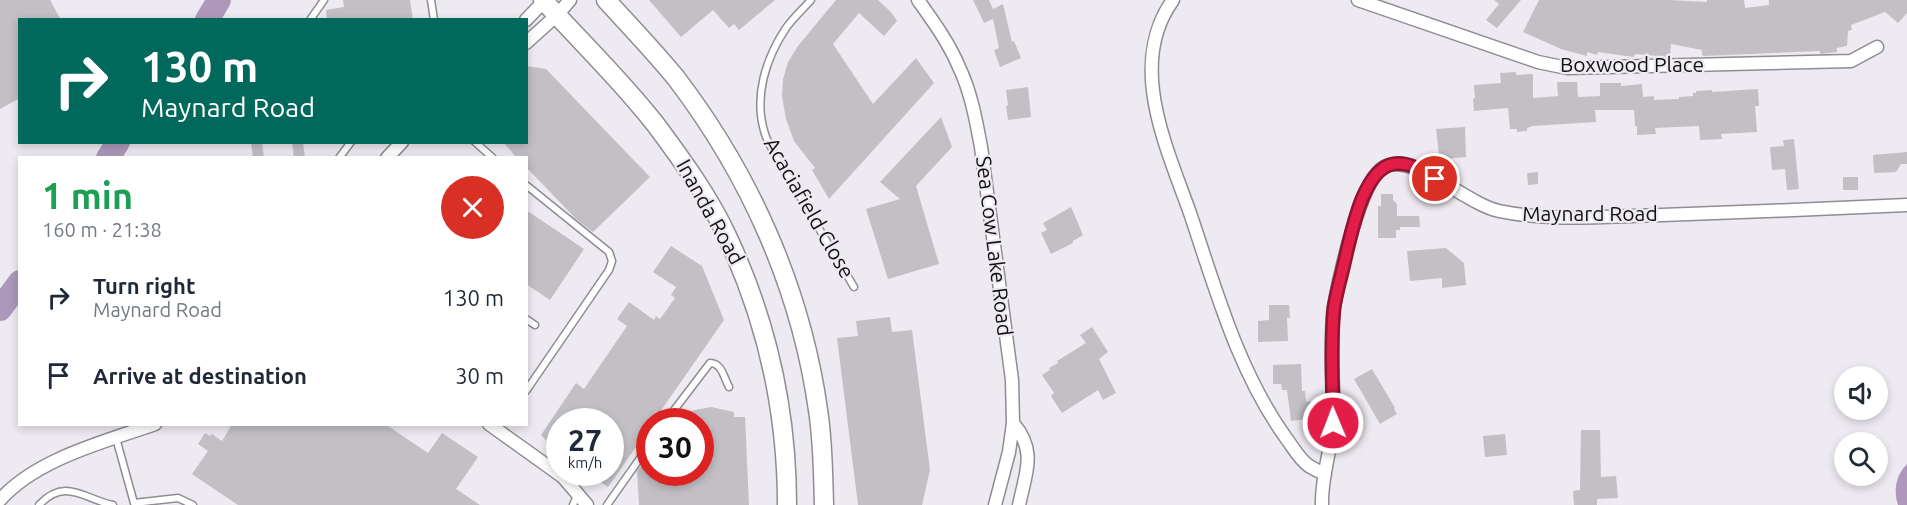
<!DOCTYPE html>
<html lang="en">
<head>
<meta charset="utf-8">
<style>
	:root { --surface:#fff; --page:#f6f6f7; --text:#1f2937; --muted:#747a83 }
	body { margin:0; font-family:Ubuntu,sans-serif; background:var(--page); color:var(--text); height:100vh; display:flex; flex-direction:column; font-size:22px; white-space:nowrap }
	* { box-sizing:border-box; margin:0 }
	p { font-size:20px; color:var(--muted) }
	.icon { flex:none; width:33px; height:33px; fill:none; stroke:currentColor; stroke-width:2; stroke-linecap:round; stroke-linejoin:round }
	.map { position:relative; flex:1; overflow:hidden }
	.panel { position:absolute; left:18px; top:156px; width:510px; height:270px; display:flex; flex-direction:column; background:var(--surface); border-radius:0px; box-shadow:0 3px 9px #0003 }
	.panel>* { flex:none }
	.guide { position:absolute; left:18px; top:18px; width:510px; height:126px; border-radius:0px; box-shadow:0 3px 9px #0003; background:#00695c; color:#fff; overflow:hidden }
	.tools { position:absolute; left:1834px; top:366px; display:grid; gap:12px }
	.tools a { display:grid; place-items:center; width:54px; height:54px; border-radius:50%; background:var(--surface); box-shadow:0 3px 9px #0003; font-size:30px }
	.speed { position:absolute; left:546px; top:408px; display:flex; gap:12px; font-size:30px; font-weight:700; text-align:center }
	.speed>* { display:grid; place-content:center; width:78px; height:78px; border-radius:50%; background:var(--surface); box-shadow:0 3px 9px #0003; line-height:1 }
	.speed small { font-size:15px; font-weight:400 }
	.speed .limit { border:9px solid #d22; background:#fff; color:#111 }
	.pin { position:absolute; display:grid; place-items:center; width:51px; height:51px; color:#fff; margin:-26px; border:3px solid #fff; border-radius:50%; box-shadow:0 2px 6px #0007 }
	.me { position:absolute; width:66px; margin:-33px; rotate:359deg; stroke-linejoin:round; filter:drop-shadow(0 0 4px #0008) }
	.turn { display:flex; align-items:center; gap:21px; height:126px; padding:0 24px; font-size:27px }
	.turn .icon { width:78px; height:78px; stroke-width:2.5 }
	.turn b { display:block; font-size:42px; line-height:51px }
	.round { display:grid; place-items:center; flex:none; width:63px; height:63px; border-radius:32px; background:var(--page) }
	.overview { display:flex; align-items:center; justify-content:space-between; height:102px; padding:0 24px }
	h1 { font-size:36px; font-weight:700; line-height:45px; color:#1e9e55 }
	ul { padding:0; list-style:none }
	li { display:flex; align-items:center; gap:18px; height:78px; padding:0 24px }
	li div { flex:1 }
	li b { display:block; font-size:22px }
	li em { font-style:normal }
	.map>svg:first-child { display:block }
	.water { fill:#ad98bb }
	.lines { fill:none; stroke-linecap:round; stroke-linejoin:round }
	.river { stroke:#ad98bb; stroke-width:24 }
	.building { fill:#c2bfc5 }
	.lane-casing { stroke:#908c92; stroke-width:9 }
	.street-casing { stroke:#908c92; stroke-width:15 }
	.secondary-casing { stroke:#908c92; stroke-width:21 }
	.lane { stroke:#fff; stroke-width:6 }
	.street { stroke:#fff; stroke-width:12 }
	.secondary { stroke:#fff; stroke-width:18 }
	.route-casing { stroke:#92132f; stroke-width:15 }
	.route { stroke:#e11d48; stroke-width:10 }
	.labels { text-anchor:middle; stroke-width:4.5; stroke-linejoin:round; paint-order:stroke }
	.street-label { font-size:21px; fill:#111012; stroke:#eeeaf1 }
</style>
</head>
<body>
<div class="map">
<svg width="1907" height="505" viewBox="0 0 1907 505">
	<rect width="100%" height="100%" fill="#eeeaf1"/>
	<path class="water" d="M1907,464V505H1898C1893,490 1896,475 1907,464Z"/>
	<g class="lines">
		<path class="river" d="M207,20L219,0
			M108,158L118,142
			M0,309L20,282"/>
	</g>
	<path class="building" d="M0,0H50L61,20H20V98L0,109Z
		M343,0H410L413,20H327L326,10L344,7Z
		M649,0H775L739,30L734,24L729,28L713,10L681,37Z
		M836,0H878L891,12L897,21L884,36L859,13L833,44L873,104L916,58L934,83L829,199L812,170L815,168L794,141L786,119L782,96L783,79L788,62L798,46Z
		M973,0H989L993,9L1003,4L1012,42L1014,41L1021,58L1000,67L994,50L999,48L993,19L984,23Z
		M1494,0H1521L1497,28L1486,20L1499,4Z
		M1539,0H1668L1707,2V0H1744L1745,8L1769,5V0H1907V13L1898,23L1885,12L1851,25L1852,30L1848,31L1847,46L1837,48V52L1820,54V51L1704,56L1702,55V50L1671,44L1670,57L1635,54L1634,57L1598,52L1597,55L1587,52V56L1561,49L1523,32Z
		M526,66L546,69L650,177L593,232L577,220L526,167V158H517L503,142H526Z
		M1516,72V75L1533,74V98L1558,96L1557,82H1577L1578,97L1600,96V83H1621V86L1642,84L1643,97L1654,96V100L1679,99V97L1693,96V93H1696V91L1712,90V92L1758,89L1759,106H1755L1757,132L1721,134L1722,139L1700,140L1699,126L1655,128L1656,134L1637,135V126H1635L1634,110H1595L1596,122L1532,126L1527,128V131L1517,132V129H1510L1508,108L1474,111L1473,99L1475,98L1474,85L1501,83L1500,73Z
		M1028,87L1031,117L1008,120L1006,106L1008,105L1006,90Z
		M941,117L952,147L916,186L939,264L888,279L866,209L900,199L880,182Z
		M1465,127L1466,157L1443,159L1442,155H1439L1436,129Z
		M1794,139L1799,189L1787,190L1785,169L1772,170L1770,147L1784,146L1783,140Z
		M251,142H262L264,158H253Z
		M292,142H303L305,158H294Z
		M1907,152V164H1901L1896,172L1874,173L1873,155Z
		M1538,172V184L1528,185L1527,173Z
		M1843,177H1858V190H1843Z
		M1381,194H1393V200L1397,204V216H1419L1420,227H1400V230H1396V238H1378V206H1381Z
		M1071,207L1083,235L1073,241V243L1051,254L1041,233L1047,230L1043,223Z
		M526,210L584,249L550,300L526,284Z
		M671,246L702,266L724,320L653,422H650V427L608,487L586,472H610V422H560V455L541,435L576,383L584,389L627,326L617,319L629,302L654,320L656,316L660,319L675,298L671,295L676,287L653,272Z
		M1446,248L1464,263L1466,285L1442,288V278L1410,281L1407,251Z
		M1269,305H1289L1290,318H1287L1288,341L1258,342V321L1269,320Z
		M890,317L892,332L912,330L930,470L922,505H858L837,338L858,336L856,321Z
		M1092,327L1108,352L1099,359L1116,393L1103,400L1098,390L1062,413L1051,396L1054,393L1042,375L1050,370L1049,368L1058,363L1057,361L1086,343L1080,335Z
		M1301,364L1302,391H1305L1306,402L1311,401L1313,418L1291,421L1287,390H1282L1281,384H1273V365Z
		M1372,369L1395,408L1394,409L1397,414L1380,424L1354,379Z
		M711,407L734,412V417H745L749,505H639L637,471L642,465L650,464V472H700V422H672L675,418L695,410Z
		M232,424H385L428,453L442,433L478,457L456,489L480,505H238L192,474L208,451L198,444L205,433L210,436L212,434L222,441Z
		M1581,430H1600L1601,477L1616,476L1618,498L1597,499V505H1574L1573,491L1580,490Z
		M1505,434L1507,455L1485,457L1483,436Z"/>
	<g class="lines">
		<defs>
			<path id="lane" d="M431,0L434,20
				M811,0C803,9 793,18 786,28C766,58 753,97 765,134C767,141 772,148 775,155L854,287
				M310,20L324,0
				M475,142L493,158
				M339,158L351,142
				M526,185L609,252L612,261L609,270L526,391
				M526,319L535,325
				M665,422L710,363C722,363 724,378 729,387
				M116,438L134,503L178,498L193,505
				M39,505C65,477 84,499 113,505
				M573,505L578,493
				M607,505L650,444"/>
			<path id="street" d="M918,0C933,21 949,43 959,67C971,92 976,120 981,147L1012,380L1013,423L1009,452L995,505
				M1173,0C1154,26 1149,59 1153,91C1158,132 1176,174 1190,213C1216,290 1238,371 1286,438C1293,447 1299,459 1309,466C1314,469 1320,472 1325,474
				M1358,0L1538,62L1567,68L1851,61L1877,47
				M526,20L545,0
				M526,43L557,15L570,0
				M387,158L402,142
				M1013,423C1037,451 1026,472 1019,505
				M489,424L563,477L587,505
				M0,500C36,459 104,442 155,424
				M1322,505C1321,478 1331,451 1333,424C1335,399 1331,373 1332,347C1332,334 1332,319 1334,306C1339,279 1360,180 1384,167C1413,152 1466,204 1499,211C1552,222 1608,216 1662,215C1744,212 1825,209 1907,205"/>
			<path id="secondary" d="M543,0C581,42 622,81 656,125C682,160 709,197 727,236C767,321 787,412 787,505
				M606,0C630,26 654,51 676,78C750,175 801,289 818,410C823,441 823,473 824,505"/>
		</defs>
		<use href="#lane" class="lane-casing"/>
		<use href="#street" class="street-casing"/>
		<use href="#secondary" class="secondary-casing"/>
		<use href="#lane" class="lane"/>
		<use href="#street" class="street"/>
		<use href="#secondary" class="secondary"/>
	</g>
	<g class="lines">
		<defs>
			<path id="route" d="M1333,423C1333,385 1330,346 1334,308C1336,294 1340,281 1343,268C1350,241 1361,170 1393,164C1408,161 1423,171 1435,179"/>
		</defs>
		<use href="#route" class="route-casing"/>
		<use href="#route" class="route"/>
	</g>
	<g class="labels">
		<g class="street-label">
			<text x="1632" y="72">Boxwood Place</text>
			<text transform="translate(809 208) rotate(60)" y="7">Acaciafield Close</text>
			<text transform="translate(710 212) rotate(61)" y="7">Inanda Road</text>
			<text x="1590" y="221">Maynard Road</text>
			<text transform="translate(994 246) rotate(83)" y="7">Sea Cow Lake Road</text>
		</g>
	</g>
</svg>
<div class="tools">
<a><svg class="icon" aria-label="sound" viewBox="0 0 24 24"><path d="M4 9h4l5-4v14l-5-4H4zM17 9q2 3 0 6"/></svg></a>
<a><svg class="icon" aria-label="search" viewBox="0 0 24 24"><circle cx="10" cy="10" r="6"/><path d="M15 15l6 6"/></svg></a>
</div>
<div class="speed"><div>27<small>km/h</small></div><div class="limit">30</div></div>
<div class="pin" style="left:1435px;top:179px;background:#d93025"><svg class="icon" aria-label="arrive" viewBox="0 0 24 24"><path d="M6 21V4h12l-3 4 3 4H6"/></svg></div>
<svg class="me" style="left:1333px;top:423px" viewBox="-20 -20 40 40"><circle r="17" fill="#e11d48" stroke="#fff" stroke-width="3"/><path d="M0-11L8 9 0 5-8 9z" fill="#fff"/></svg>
<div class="guide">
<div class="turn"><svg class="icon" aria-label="right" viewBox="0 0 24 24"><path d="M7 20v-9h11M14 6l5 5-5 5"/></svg><div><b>130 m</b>Maynard Road</div></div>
</div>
<section class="panel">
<div class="overview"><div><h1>1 min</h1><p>160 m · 21:38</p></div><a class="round" style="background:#d93025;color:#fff"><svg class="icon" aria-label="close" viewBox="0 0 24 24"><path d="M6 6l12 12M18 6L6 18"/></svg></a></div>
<ul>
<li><svg class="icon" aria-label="right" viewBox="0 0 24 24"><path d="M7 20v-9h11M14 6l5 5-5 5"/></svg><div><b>Turn right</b><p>Maynard Road</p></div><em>130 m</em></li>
<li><svg class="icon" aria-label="arrive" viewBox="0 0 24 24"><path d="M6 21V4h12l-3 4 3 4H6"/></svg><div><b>Arrive at destination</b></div><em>30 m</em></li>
</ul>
</section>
</div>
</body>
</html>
